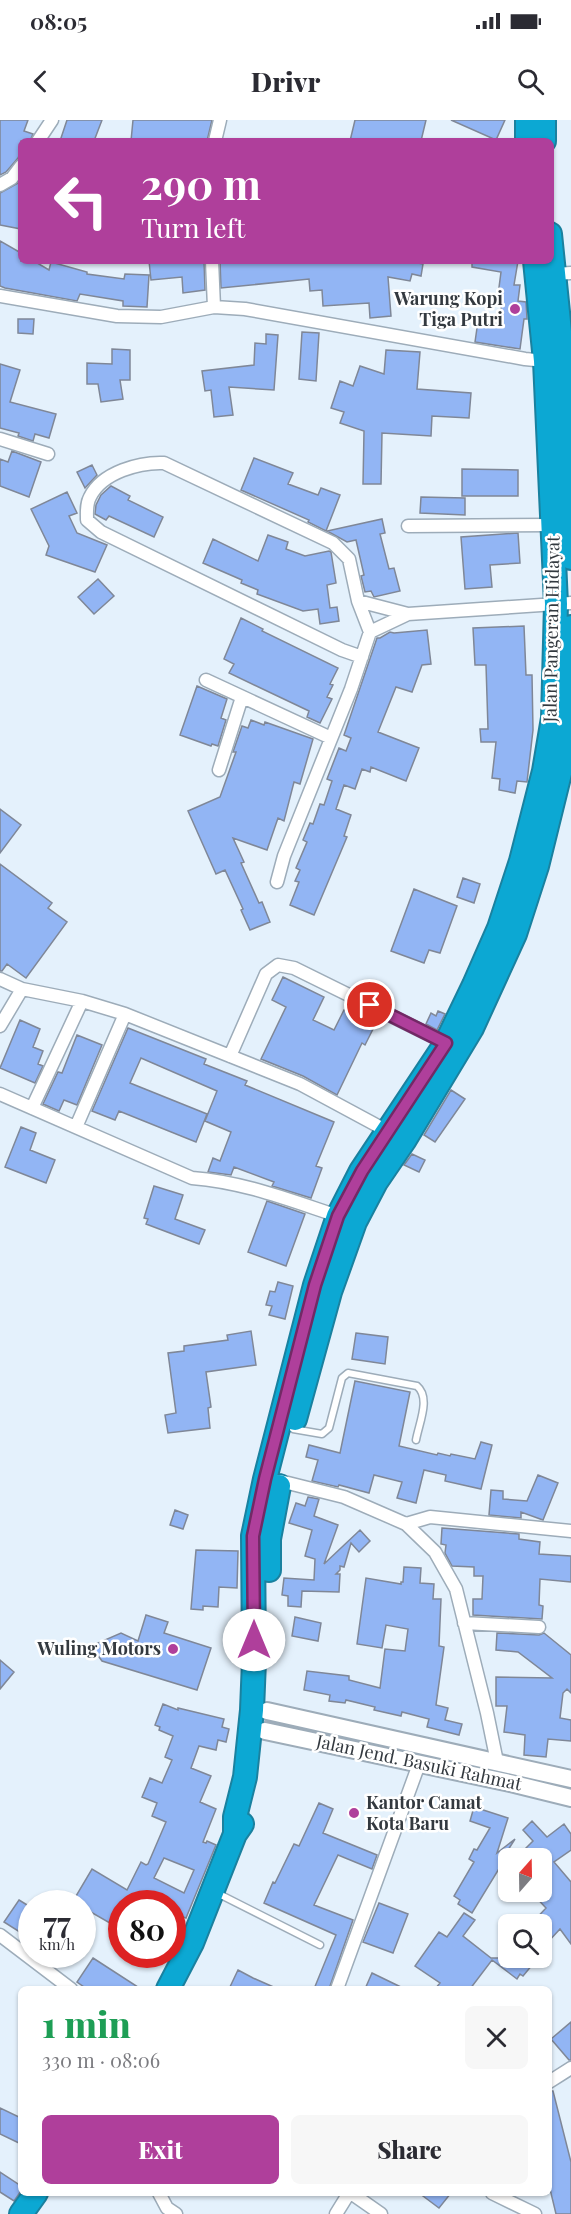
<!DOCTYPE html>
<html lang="en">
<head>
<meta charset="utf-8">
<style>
	:root { --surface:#fff; --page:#f7f7f7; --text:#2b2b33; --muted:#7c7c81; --accent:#af3f9b }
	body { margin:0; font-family:"Playfair Display",serif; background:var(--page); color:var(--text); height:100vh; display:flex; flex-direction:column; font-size:22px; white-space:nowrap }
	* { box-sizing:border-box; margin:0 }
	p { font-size:20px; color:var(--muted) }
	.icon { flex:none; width:33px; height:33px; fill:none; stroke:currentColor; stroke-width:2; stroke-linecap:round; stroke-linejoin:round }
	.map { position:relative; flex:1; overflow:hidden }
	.panel { position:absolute; left:18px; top:1866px; width:534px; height:210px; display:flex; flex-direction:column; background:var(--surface); border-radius:9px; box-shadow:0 2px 4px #0004 }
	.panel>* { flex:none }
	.banner { position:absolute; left:18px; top:18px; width:536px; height:126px; border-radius:9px; box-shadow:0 2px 4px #0004; background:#af3f9b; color:#fff; overflow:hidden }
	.needle { width:39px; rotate:20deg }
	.controls { position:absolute; left:498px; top:1728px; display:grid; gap:12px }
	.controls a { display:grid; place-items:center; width:54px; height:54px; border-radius:9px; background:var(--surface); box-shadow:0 2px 4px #0004; font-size:30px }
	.speed { position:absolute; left:18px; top:1770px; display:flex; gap:12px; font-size:30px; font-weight:700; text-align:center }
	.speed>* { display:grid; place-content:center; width:78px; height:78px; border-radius:50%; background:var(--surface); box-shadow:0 2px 4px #0004; line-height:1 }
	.speed small { font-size:15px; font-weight:400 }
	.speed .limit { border:9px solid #d22; background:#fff; color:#111 }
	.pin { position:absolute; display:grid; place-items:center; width:51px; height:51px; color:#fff; margin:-26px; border:3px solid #fff; border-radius:50%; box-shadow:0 2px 6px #0007 }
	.me { position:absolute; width:66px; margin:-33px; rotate:0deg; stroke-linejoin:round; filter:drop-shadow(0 0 4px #0008) }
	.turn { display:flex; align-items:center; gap:21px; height:126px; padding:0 24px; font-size:27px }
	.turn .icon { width:78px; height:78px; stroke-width:2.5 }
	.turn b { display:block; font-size:42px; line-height:51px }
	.round { display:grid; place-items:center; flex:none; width:63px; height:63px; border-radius:9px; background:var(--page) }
	.overview { display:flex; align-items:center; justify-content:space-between; height:102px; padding:0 24px }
	h1 { font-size:36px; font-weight:800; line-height:45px; color:#1e9e55 }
	.button { display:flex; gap:12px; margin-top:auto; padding:12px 24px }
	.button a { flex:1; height:69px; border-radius:9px; background:var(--accent); color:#fff; font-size:24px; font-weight:800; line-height:69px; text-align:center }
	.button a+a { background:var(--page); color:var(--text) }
	.status { display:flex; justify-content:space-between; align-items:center; height:42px; padding:0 30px; background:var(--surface); direction:ltr }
	.status svg { height:16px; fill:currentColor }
	header { display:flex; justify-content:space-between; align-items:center; height:78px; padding:0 24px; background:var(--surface); font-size:27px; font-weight:800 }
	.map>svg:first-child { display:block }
	.building { fill:#92b5f4; stroke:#7f8797; stroke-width:1.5; fill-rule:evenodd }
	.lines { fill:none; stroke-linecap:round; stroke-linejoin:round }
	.lane-casing { stroke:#9dacb9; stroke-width:9 }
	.street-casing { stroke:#9dacb9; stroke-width:15 }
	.secondary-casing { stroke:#9dacb9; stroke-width:20 }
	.highway-casing { stroke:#1a819f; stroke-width:26 }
	.lane { stroke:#fff; stroke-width:6 }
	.street { stroke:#fff; stroke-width:12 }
	.secondary { stroke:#fff; stroke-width:16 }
	.highway { stroke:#0ca8d3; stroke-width:22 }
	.route-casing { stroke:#722965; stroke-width:15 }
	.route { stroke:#af3f9b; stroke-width:10 }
	.poi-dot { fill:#af3f9b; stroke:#fff; stroke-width:2 }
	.labels { text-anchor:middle; stroke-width:5; stroke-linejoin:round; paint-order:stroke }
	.poi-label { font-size:18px; font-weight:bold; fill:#33393f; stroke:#fff; text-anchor:end }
	.street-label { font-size:18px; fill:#33393f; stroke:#fff }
</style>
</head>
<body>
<div class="status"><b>08:05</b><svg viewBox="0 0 49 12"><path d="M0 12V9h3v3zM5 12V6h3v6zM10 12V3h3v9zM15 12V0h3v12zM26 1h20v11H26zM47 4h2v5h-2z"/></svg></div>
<header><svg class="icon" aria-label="back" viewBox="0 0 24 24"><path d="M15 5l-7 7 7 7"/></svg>Drivr<svg class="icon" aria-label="search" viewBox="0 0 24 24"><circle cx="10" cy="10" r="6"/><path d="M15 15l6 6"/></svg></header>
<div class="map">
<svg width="571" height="2094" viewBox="0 0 571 2094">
	<rect width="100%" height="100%" fill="#e4f1fc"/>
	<path class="building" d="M0,0H28L24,11L33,14L30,21H21V31L18,38L6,52L0,55Z
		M67,0H102L94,21H60Z
		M133,0H212L207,21H131Z
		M355,0H426L421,21H350Z
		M451,0H505L496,20Z
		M18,63L21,64V109L0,105V73Z
		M0,121L21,133V141H34L49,150L51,142L87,152V154L124,159L125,154L149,155L147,187L123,186V181L80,174L77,181L5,168L0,166Z
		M149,141H204L205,170L183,173L182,157L151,160Z
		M220,141H408L423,144L421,156L412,154L410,161L388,157L391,196L370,198L369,183L323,186L322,170L310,171L309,159L221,168Z
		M472,141H518L514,165H520L518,181L526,182L527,199H524L520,229L475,222L478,201L500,204L502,175H498L501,152L472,147Z
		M18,199H34L33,214L18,213Z
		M302,212L319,213L316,261L299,259Z
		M266,214L278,215L274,270L229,267L233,295L214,297L211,270L205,271L202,251L254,245L255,223L266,224Z
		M112,229L130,230V260H120L123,279L101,282L98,264H87V243L112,244Z
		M386,230L420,232L417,269L471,273L469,298L432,296L431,316L382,313L381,364H363L364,311L340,303L344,292L331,288L340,261L353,266L360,246L384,254Z
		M0,244L20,250L10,282L56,294L49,318L35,314L33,321L18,316L19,313L0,308Z
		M12,331L41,342L29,377L0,366V339L8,342Z
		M254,338L293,353L288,364L318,375L321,368L340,375L326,411L308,402L309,400L241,370Z
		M92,345L97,355L85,368L77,352Z
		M462,349L518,350V376H462Z
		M111,366L130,376L128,380L163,397L154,417L109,396L106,400L95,394L96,385L101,375Z
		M67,372L77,393L69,396L77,413L107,425L95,452L46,435L49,426L31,389Z
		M421,377L465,378V395L420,393Z
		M382,399L385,413L380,414L389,449L394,448L400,471L374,477L371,471L365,472L361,456L364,455L356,420L347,422L327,411Z
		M518,413L520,443L490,445L492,467L465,469L461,417Z
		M268,415L288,422L286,429L305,436L329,431L331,432L336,463L327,465L330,488L337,487L339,501L320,504L318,489L303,491L257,474L258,470L241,463L242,460L203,443L213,419L258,441Z
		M98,459L114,476L94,494L78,477Z
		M241,498L263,509L262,511L338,548L330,564L333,565L327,577L332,579L320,603L307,597L309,591L229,553L234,544L224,539Z
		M524,506L526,555H532L533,610L527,662L517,661L515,673L499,670L500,659L492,658L496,622H481L480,609H488L486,545H475L473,508Z
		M427,510L431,544L422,545L412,572L396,567L378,612L419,628L406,661L371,647L370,652L362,649L355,669L344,665L336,689L351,695L344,716L347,717L314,795L290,785L299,762L295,761L300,750L296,748L307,722L303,720L310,703L313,704L320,684L324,685L332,661L327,659L339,628L346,631L351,618L344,615L377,518H380L390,512L394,513Z
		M197,566L227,579L221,598L226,600L218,626L212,624L211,626L180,615Z
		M251,600L264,605L265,602L313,619L300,664L294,662L284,701L278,698L267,730L233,718L244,742L241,743L259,783L262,782L270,802L250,810L241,790L243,789L225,750L216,754L188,691L220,677L236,632H233L242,606L248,608Z
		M0,689L21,705L0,733Z
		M0,744L52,783L48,788L67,802L26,858L7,844L2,851H0Z
		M463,758L480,764L474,783L457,777Z
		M414,769L457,786L440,833L429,830L424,843L391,831Z
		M283,857L324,877L313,900L334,910L344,890L375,905L365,925L362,923L337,975L303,956L261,939L286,887L272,880Z
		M438,891L445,894L437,910L426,904L431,893L436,896Z
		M20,900L40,909L33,927L43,931L38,944L43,946L35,963L0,948Z
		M128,908L206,939L204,944L247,961L245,965L334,1002L316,1046L322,1048L311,1078L272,1066L274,1062L234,1047L231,1055L208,1052L213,1038L220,1041L231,1012L205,1001L217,971L141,938L130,963L207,994L196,1022L119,991L115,1000L92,991Z
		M77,915L102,925L77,985L64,980L59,991L43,984L58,952L62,953Z
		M451,970L465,979L435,1022L424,1015Z
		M21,1007L36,1013L30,1030L55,1040L46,1063L5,1047Z
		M412,1034L425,1040L419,1052L404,1045Z
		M154,1066L183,1075L175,1099L205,1110L199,1124L146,1104L148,1099L144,1098Z
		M267,1081L305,1094L286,1146L248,1132Z
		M278,1162L293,1166L285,1199L269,1195L272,1186L266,1185L270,1171L275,1172Z
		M251,1211L256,1245L206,1252L211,1287L208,1288L210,1308L168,1313L165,1295L176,1293L168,1233L184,1231V1226L228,1220L227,1215Z
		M356,1213L388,1217L385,1244L352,1239Z
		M355,1261L410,1272L399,1326L437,1335L438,1333L450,1336L451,1334L475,1339L481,1322L492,1325L481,1369L445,1361L446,1355L424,1350L416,1383L397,1378L402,1362L374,1355L369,1373L339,1365L338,1367L312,1361L318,1340L306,1337L309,1325L340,1333Z
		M538,1355L558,1363L543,1400L521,1392V1398L489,1395L491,1370L503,1371V1379L527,1381Z
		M308,1377L319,1379L314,1396L338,1405L324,1444L360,1410L370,1421L359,1432L351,1423L344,1447L340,1446V1450L336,1454H340L339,1472L302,1471L301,1487L288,1486V1476L282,1475L284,1458L314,1460L315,1439L305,1436L312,1410L289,1403L296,1383L305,1386Z
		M175,1390L188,1395L183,1409L170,1405Z
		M442,1408L519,1414V1419L540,1422L539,1434L571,1436V1462L540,1459L539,1485L543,1486L542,1499L473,1495V1479H482L483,1456H474V1447L452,1446L445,1433L446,1425L441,1424Z
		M196,1430L238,1431L237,1468L219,1467L218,1487L203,1486V1490L191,1489Z
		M404,1447L421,1448L420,1463L434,1464L433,1479H441L439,1526L444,1527L436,1585L448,1588L445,1600L462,1604L459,1615L427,1607L429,1599L402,1592L401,1596L374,1590L375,1587L346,1580L345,1583L329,1581L330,1575L304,1570L307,1551L349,1556V1560L380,1568L385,1529L405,1531L408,1509L386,1505L382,1528L357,1524L366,1458L401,1464V1462H403Z
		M146,1495L168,1502L164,1513L211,1528L197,1570L102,1541L91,1526L121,1513L138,1521Z
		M295,1497L321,1503L318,1521L292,1516Z
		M497,1513L539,1515L544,1513L571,1535V1573L567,1569L563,1573L560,1598L571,1600V1621L548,1619L546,1637L524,1635L525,1615L504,1612L507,1586H496V1557L552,1558L518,1532L496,1530Z
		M0,1540L14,1552L0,1569Z
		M163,1584L178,1590V1588L224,1599L222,1607L229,1609L226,1622L218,1620L216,1630L199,1626L191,1648L211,1656L200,1682L216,1689L203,1722L206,1723L207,1721L216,1725L186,1798L183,1797L172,1818V1784H122V1810L82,1787V1784L73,1781L92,1749L127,1770L141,1742L146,1745L148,1744L166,1702L152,1696L157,1683L142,1677L150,1658L162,1663L172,1640L165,1637L173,1616L159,1610L160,1607L155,1605ZM164,1738L194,1750L184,1773L154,1758Z
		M319,1683L333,1689L323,1713L377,1735L372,1749L338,1735L314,1785L353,1800L329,1869H314L336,1815L264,1783L273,1762L275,1763L294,1724L299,1726Z
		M474,1687L508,1698L497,1733L515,1719L508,1730V1756L500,1747L472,1793L458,1784L460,1780L454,1776L474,1742L469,1739L474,1729L477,1730L490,1708L470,1701Z
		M532,1701L547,1717L564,1704L571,1714V1730L554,1742L571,1762V1824L560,1809L548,1822L542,1816V1804H531L546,1788L531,1772H542V1738H516L533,1721L523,1710Z
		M19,1780L32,1788V1808L26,1816L4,1802Z
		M379,1783L408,1794L393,1833L363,1822Z
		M464,1793L475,1800L463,1816L491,1838H538L523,1856L520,1854L517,1859L492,1840L470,1869H435L440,1863L415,1846L439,1812L447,1817Z
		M93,1838L141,1869H87L77,1862Z
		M238,1850L253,1858L278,1869H229Z
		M372,1853L405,1869H365Z
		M571,1902V1940H569L551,1919Z
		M549,1971H553L571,2042V2094H556L550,2069Z
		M0,1988L21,1998V2024L0,2014Z
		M0,2052L21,2066V2071L14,2081L0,2072Z
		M419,2073H451L439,2088Z"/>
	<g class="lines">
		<defs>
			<path id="lane" d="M293,1309L322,1314L329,1308L342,1258L348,1253L417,1266C431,1278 419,1303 416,1320
				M217,1773L320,1825"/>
			<path id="street" d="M38,21L52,0
				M215,21L220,0
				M0,65L12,58L21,46
				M212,141L214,187
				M554,154L571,153
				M0,176L117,196L161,197L214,187L245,189L525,239L545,241
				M0,319L48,334
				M408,406L553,405
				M358,481L408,494L571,483
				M370,512L408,494
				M206,560L331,618
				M219,650L242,577
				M277,762L284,736L351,569L370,512L358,481L349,439L333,423L164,343C140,342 102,352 90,377C86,384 87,392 87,400L101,412L342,530L362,537
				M0,859L22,869L82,881L125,894L300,964L391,1013
				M0,906L22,869
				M230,936L266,854L278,845L294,848L446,923
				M0,974L192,1058C244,1062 289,1080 338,1096
				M32,988L82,881
				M76,1007L125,894
				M280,1361L344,1377L406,1404L435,1432L456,1469L487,1593L497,1642
				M406,1404L430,1397L571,1411
				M464,1503L539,1507
				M0,1815L71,1869
				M337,1869L419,1644
				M549,1962L571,1948
				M159,2073L167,2088L176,2094
				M351,2073L381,2094
				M492,2073L535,2094
				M336,2094L349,2073"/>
			<path id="secondary" d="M267,1591L571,1659
				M265,1611L510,1663L571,1678"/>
			<path id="highway" d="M544,0V21
				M527,21V0
				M550,114L563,241L571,438
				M295,1299L330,1172L355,1102L376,1062L404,1021L472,908L515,814L537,746L566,629L571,507
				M269,1450V1419L279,1366
				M235,1714V1697L245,1657L252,1590L254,1541L253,1416L265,1359L315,1165L338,1096L361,1051L446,923L474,865L499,808L521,741L544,651L553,598L556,484L545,241L535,141
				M168,1869L192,1823L235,1714L242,1704
				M21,2094L36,2073"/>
		</defs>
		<use href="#lane" class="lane-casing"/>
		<use href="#street" class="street-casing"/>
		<use href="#secondary" class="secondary-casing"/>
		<use href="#highway" class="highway-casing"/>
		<use href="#lane" class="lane"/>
		<use href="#street" class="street"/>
		<use href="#secondary" class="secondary"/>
		<use href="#highway" class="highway"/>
	</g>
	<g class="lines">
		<defs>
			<path id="route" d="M254,1520L253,1416L265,1359L315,1165L338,1096L362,1051L446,923L370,885"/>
		</defs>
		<use href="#route" class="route-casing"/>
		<use href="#route" class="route"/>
	</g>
	<g class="poi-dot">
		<circle cx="515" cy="189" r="6"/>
		<circle cx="173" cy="1529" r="6"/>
		<circle cx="354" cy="1693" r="6"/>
	</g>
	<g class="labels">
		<g class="poi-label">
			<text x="503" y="185">Warung Kopi<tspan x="503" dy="21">Tiga Putri</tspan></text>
			<text x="161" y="1535">Wuling Motors</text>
			<text x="366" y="1689" text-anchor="start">Kantor Camat<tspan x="366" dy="21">Kota Baru</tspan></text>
		</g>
		<g class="street-label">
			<text transform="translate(552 509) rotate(-89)" y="6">Jalan Pangeran Hidayat</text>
			<text transform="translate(419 1643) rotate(12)" y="6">Jalan Jend. Basuki Rahmat</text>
		</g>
	</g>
</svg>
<div class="controls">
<a><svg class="needle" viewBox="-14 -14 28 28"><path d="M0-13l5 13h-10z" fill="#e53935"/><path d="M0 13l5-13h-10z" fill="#7c7c81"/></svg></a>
<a><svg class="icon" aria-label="search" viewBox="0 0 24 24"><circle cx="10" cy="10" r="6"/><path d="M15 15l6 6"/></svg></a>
</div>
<div class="speed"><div>77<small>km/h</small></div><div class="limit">80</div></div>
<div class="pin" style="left:370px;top:885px;background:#d93025"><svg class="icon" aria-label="arrive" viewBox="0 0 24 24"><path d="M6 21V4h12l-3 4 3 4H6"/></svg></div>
<svg class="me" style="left:254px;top:1520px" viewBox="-20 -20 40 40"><circle r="19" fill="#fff"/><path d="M0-13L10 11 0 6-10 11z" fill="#af3f9b"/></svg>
<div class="banner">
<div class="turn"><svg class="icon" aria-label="left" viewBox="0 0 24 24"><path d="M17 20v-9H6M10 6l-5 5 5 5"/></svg><div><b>290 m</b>Turn left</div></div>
</div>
<section class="panel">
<div class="overview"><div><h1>1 min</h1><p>330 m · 08:06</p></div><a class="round"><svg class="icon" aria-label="close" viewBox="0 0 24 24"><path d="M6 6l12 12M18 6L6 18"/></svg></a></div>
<div class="button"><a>Exit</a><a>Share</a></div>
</section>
</div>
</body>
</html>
